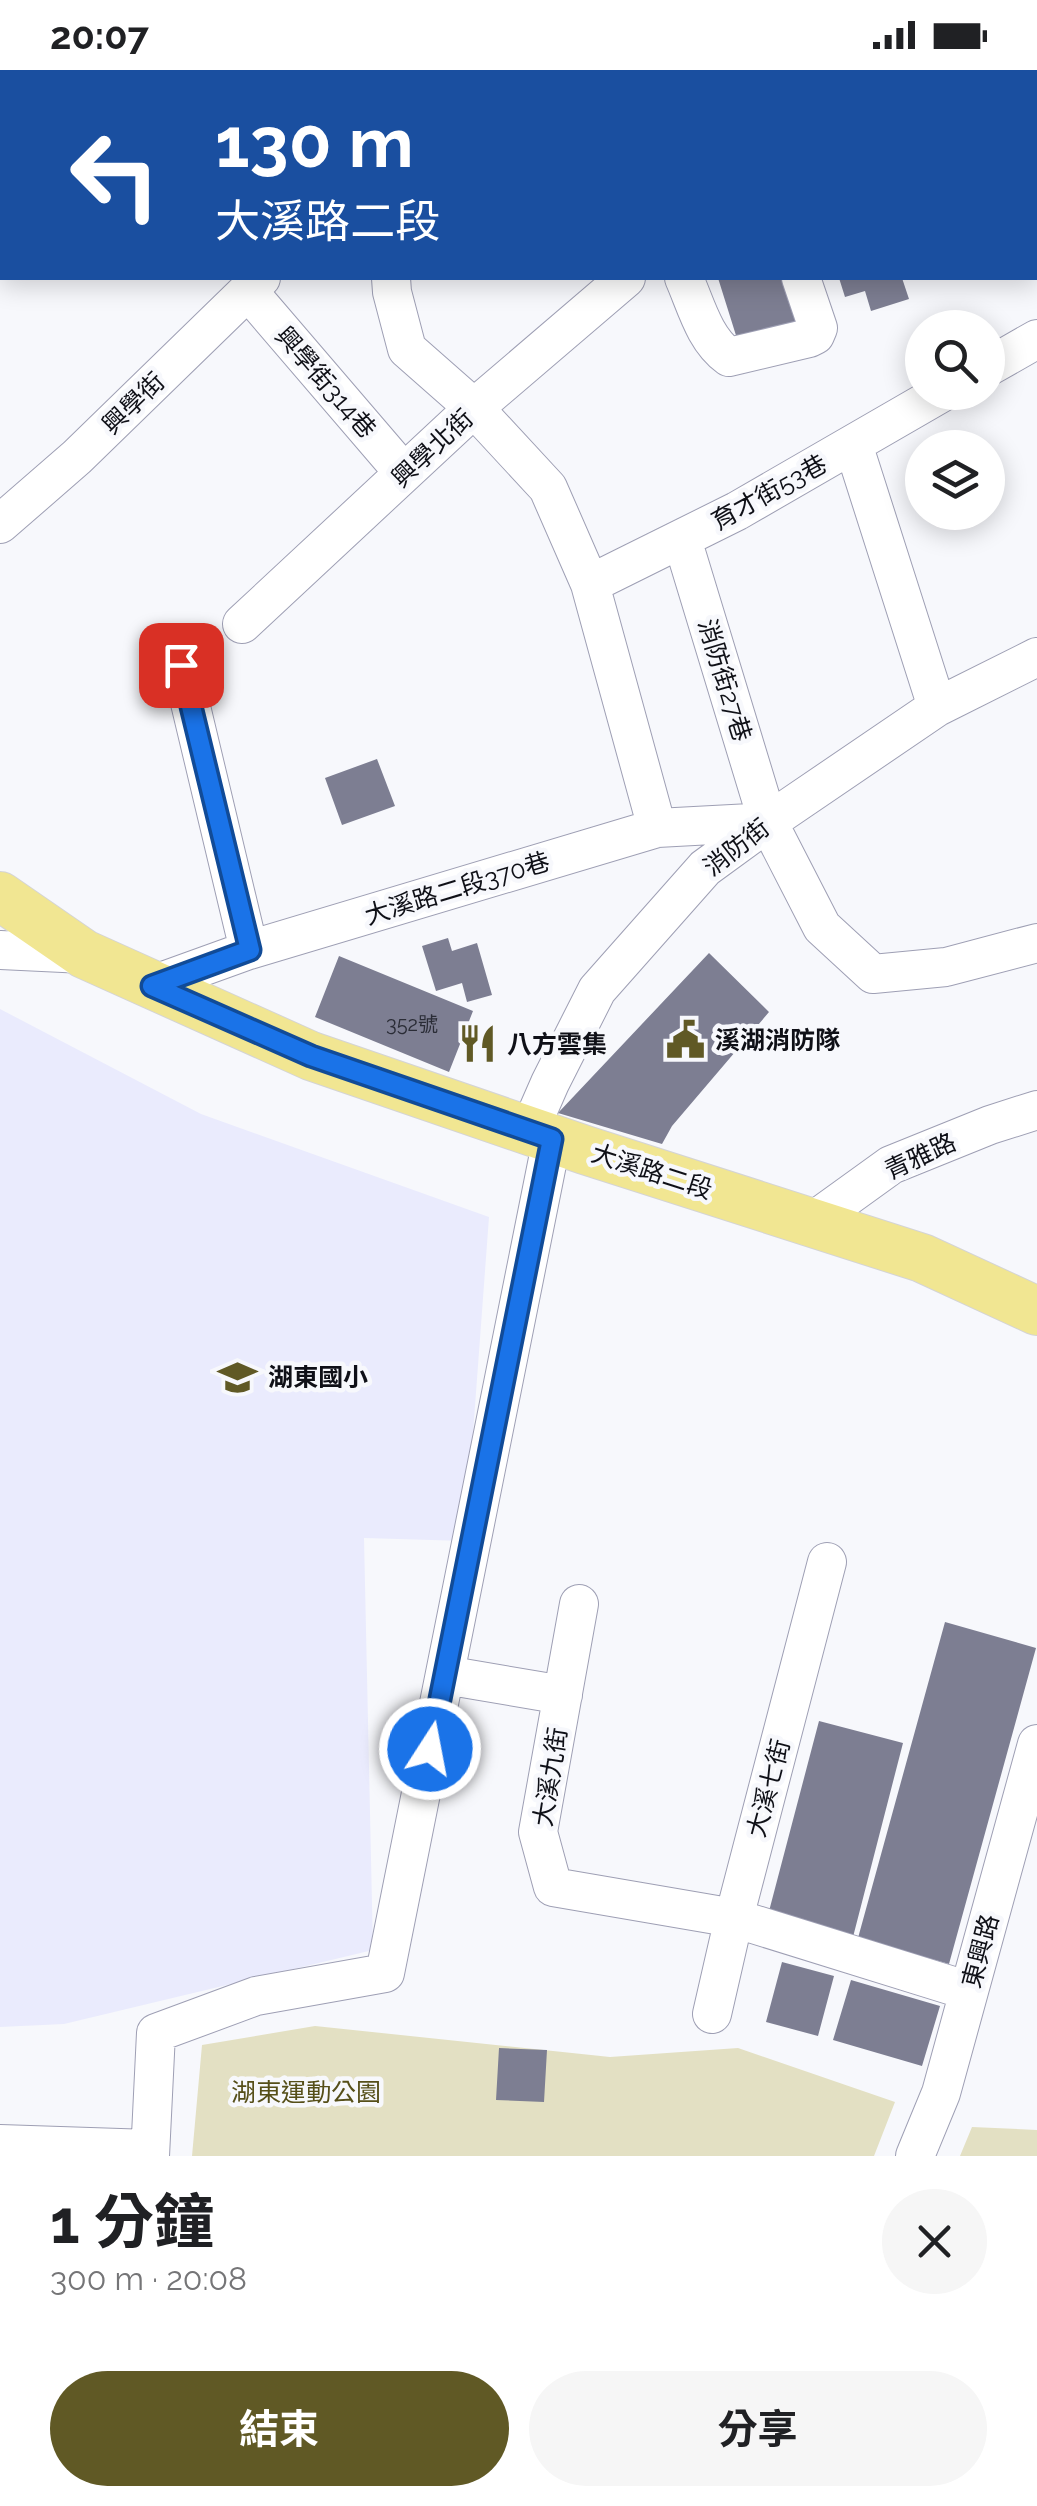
<!DOCTYPE html>
<html lang="zh-TW">
<head>
<meta charset="utf-8">
<style>
	:root { --surface:#fff; --page:#f6f6f6; --text:#202124; --muted:#757577; --accent:#605925 }
	body { margin:0; font-family:Raleway,"Noto Sans TC",sans-serif; background:var(--page); color:var(--text); height:100vh; display:flex; flex-direction:column; font-size:38px; white-space:nowrap }
	* { box-sizing:border-box; margin:0 }
	p { font-size:32px; color:var(--muted) }
	.icon { flex:none; width:55px; height:55px; fill:none; stroke:currentColor; stroke-width:2; stroke-linecap:round; stroke-linejoin:round }
	.map { position:relative; height:2086px; overflow:hidden }
	.details { display:flex; flex-direction:column; background:var(--surface); flex:1 }
	.details>* { flex:none }
	.banner { position:absolute; left:0px; top:0px; width:1038px; height:210px; box-shadow:0 5px 25px #0003; background:#1a4fa0; color:#fff; overflow:hidden }
	.controls { position:absolute; left:905px; top:240px; display:grid; gap:20px }
	.controls a { display:grid; place-items:center; width:100px; height:100px; border-radius:50%; background:var(--surface); box-shadow:0 5px 25px #0003; font-size:50px }
	.pin { position:absolute; display:grid; place-items:center; width:85px; height:85px; color:#fff; margin:-42px; border-radius:20px; box-shadow:0 5px 15px #0006 }
	.me { position:absolute; width:110px; margin:-55px; rotate:11deg; stroke-linejoin:round; filter:drop-shadow(0 0 8px #0008) }
	.turn { display:flex; align-items:center; gap:35px; height:210px; padding:0 50px; font-size:45px }
	.turn .icon { width:130px; height:130px; stroke-width:2.5 }
	.turn b { display:block; font-size:70px; line-height:85px }
	.round { display:grid; place-items:center; flex:none; width:105px; height:105px; border-radius:52px; background:var(--page) }
	.overview { display:flex; align-items:center; justify-content:space-between; height:170px; padding:0 50px }
	h1 { font-size:60px; font-weight:700; line-height:75px }
	.primary-button { display:flex; gap:20px; margin-top:auto; padding:20px 50px }
	.primary-button a { flex:1; height:115px; border-radius:60px; background:var(--accent); color:#fff; font-size:40px; font-weight:700; line-height:115px; text-align:center }
	.primary-button a+a { background:var(--page); color:var(--text) }
	.status { display:flex; justify-content:space-between; align-items:center; height:70px; padding:0 50px; background:var(--surface); direction:ltr }
	.status svg { height:28px; fill:currentColor }
	.map>svg:first-child { display:block }
	.built { fill:#eaebfd }
	.green { fill:#e3e0c3 }
	.building { fill:#7d7e92 }
	.lines { fill:none; stroke-linecap:round; stroke-linejoin:round }
	.minor-casing { stroke:#9e9fb4; stroke-width:40 }
	.major-casing { stroke:#d4d4d5; stroke-width:50 }
	.minor { stroke:#fff; stroke-width:38 }
	.major { stroke:#f1e692; stroke-width:48 }
	.route-casing { stroke:#114b97; stroke-width:25 }
	.route { stroke:#1a73e8; stroke-width:18 }
	.labels { text-anchor:middle; stroke-width:9; stroke-linejoin:round; paint-order:stroke }
	.number-label { font-size:20px; fill:#2a2c36 }
	.street-label { font-size:25px; fill:#0f1017; stroke:#f7f8fc }
	.poi-label { font-size:25px; font-weight:bold; fill:#0f1017; stroke:#f7f8fc; text-anchor:start }
	.park-label { font-size:25px; fill:#564f19; stroke:#f7f8fc }
</style>
</head>
<body>
<div class="status"><b>20:07</b><svg viewBox="0 0 49 12"><path d="M0 12V9h3v3zM5 12V6h3v6zM10 12V3h3v9zM15 12V0h3v12zM26 1h20v11H26zM47 4h2v5h-2z"/></svg></div>
<div class="map">
<svg width="1037" height="2086" viewBox="0 0 1037 2086">
	<rect width="100%" height="100%" fill="#f7f8fc"/>
	<path class="built" d="M0,939L201,1044L489,1147L465,1471L364,1468L373,1880L64,1954L0,1957Z"/>
	<path class="green" d="M315,1956L610,1987L738,1978L895,2032L874,2086H192L202,1975Z
		M972,2057L1037,2060V2086H960Z"/>
	<path class="building" d="M718,208H797L811,252L739,275Z
		M839,208H902L909,229L871,241L865,221L845,227Z
		M377,689L395,736L342,755L325,708Z
		M448,868L452,881L477,873L492,925L467,932L462,913L436,921L422,876Z
		M709,883L769,942L672,1056L662,1074L558,1043Z
		M339,886L473,941L449,1002L315,947Z
		M945,1552L1036,1578L949,1894L858,1868Z
		M819,1651L903,1673L853,1867L768,1845Z
		M782,1892L834,1906L818,1966L766,1952Z
		M851,1910L940,1936L922,1996L833,1970Z
		M499,1978L547,1980L544,2032L496,2030Z"/>
	<g class="lines">
		<defs>
			<path id="minor" d="M24,0L25,2
				M359,0V2
				M612,0L613,2
				M734,0V2
				M1011,0L1012,2
				M474,2L477,0
				M1035,85L1037,92
				M391,208L392,222L407,279L474,338L548,418L590,514L657,758
				M684,208C696,235 704,269 729,287L809,268L815,265L818,258L801,208
				M248,221L404,403
				M988,297L1037,269
				M853,374L937,637
				M0,454L77,387L261,208
				M682,469L768,752L822,857L873,904L946,897L1037,873
				M590,514L737,441L943,322
				M242,554L474,338L626,208
				M181,595L249,880
				M0,880L84,884
				M152,915L249,880L657,758L768,752
				M529,1061L550,1013L597,920L705,798L768,752L937,637L1037,587
				M812,1152L891,1095L990,1055L1037,1040
				M579,1534L538,1762L553,1817L734,1848L969,1921
				M445,1605L563,1625
				M712,1944L734,1848L827,1492
				M0,2074L150,2079
				M150,2086L156,1963L256,1926L385,1903L552,1069
				M915,2086L941,2023L1037,1674"/>
			<path id="major" d="M120,2L123,0
				M176,2L179,0
				M0,117L2,114
				M0,169L2,167
				M0,826L84,884L311,986L585,1080L922,1188L1037,1241"/>
		</defs>
		<use href="#minor" class="minor-casing"/>
		<use href="#major" class="major-casing"/>
		<use href="#minor" class="minor"/>
		<use href="#major" class="major"/>
	</g>
	<g class="lines">
		<defs>
			<path id="route" d="M181,595L250,880L152,916L311,986L552,1069L430,1679"/>
		</defs>
		<use href="#route" class="route-casing"/>
		<use href="#route" class="route"/>
	</g>
	<defs>
		<symbol id="civic-bare" viewBox="-9 -9 18 18"><path d="M-.6-6.5H3V-4.5H.6V-3L4-1V1h2V6H-6V1h2V-1L-.6-3ZM-1.2 2.5V6h2.4V2.5Z" fill="#605925" stroke="#f7f8fc" stroke-width="2.5" paint-order="stroke"/></symbol>
		<symbol id="restaurant-bare" viewBox="-9 -9 18 18"><path d="M-5-6h1v4h1v-4h1v4h1v-4h1v5L-1.5 .5V6h-2V.5L-5-1ZM5-6V6H3V1.5H1.5Q1.5-4 5-6Z" fill="#605925" stroke="#f7f8fc" stroke-width="2.5" paint-order="stroke"/></symbol>
		<symbol id="school-bare" viewBox="-9 -9 18 18"><path d="M0-5L7-2L0 1L-7-2ZM-4 1L0 2.5L4 1V4Q0 6-4 4Z" fill="#605925" stroke="#f7f8fc" stroke-width="2.5" paint-order="stroke"/></symbol>
	</defs>
	<g fill-rule="evenodd">
		<use href="#civic-bare" x="658" y="942" width="55" height="55"/>
		<use href="#restaurant-bare" x="450" y="946" width="55" height="55"/>
		<use href="#school-bare" x="210" y="1280" width="55" height="55"/>
	</g>
	<g class="labels">
		<g class="number-label">
			<text x="412" y="961">352號</text>
		</g>
		<g class="street-label">
			<text transform="translate(326 312) rotate(49)" y="9">興學街314巷</text>
			<text transform="translate(133 333) rotate(-44)" y="9">興學街</text>
			<text transform="translate(432 378) rotate(-43)" y="9">興學北街</text>
			<text transform="translate(769 422) rotate(-29)" y="9">育才街53巷</text>
			<text transform="translate(725 610) rotate(73)" y="9">消防街27巷</text>
			<text transform="translate(736 777) rotate(-38)" y="9">消防街</text>
			<text transform="translate(457 818) rotate(-17)" y="9">大溪路二段370巷</text>
			<text transform="translate(920 1086) rotate(-25)" y="9">青雅路</text>
			<text transform="translate(652 1101) rotate(18)" y="9">大溪路二段</text>
			<text transform="translate(550 1707) rotate(-81)" y="9">大溪九街</text>
			<text transform="translate(768 1718) rotate(-75)" y="9">大溪七街</text>
			<text transform="translate(980 1881) rotate(-75)" y="9">東興路</text>
		</g>
		<g class="poi-label">
			<text x="715" y="979">溪湖消防隊</text>
			<text x="507" y="983">八方雲集</text>
			<text x="268" y="1316">湖東國小</text>
		</g>
		<g class="park-label">
			<text x="306" y="2031">湖東運動公園</text>
		</g>
	</g>
</svg>
<div class="controls">
<a><svg class="icon" aria-label="search" viewBox="0 0 24 24"><circle cx="10" cy="10" r="6"/><path d="M15 15l6 6"/></svg></a>
<a><svg class="icon" aria-label="layers" viewBox="0 0 24 24"><path d="M12 4l9 5-9 5-9-5zM3 14l9 5 9-5"/></svg></a>
</div>
<div class="pin" style="left:181px;top:595px;background:#d93025"><svg class="icon" aria-label="arrive" viewBox="0 0 24 24"><path d="M6 21V4h12l-3 4 3 4H6"/></svg></div>
<svg class="me" style="left:430px;top:1679px" viewBox="-20 -20 40 40"><circle r="17" fill="#1a73e8" stroke="#fff" stroke-width="3"/><path d="M0-11L8 9 0 5-8 9z" fill="#fff"/></svg>
<div class="banner">
<div class="turn"><svg class="icon" aria-label="left" viewBox="0 0 24 24"><path d="M17 20v-9H6M10 6l-5 5 5 5"/></svg><div><b>130 m</b>大溪路二段</div></div>
</div>
</div>
<section class="details">
<div class="overview"><div><h1>1 分鐘</h1><p>300 m · 20:08</p></div><a class="round"><svg class="icon" aria-label="close" viewBox="0 0 24 24"><path d="M6 6l12 12M18 6L6 18"/></svg></a></div>
<div class="primary-button"><a>結束</a><a>分享</a></div>
</section>
</body>
</html>
